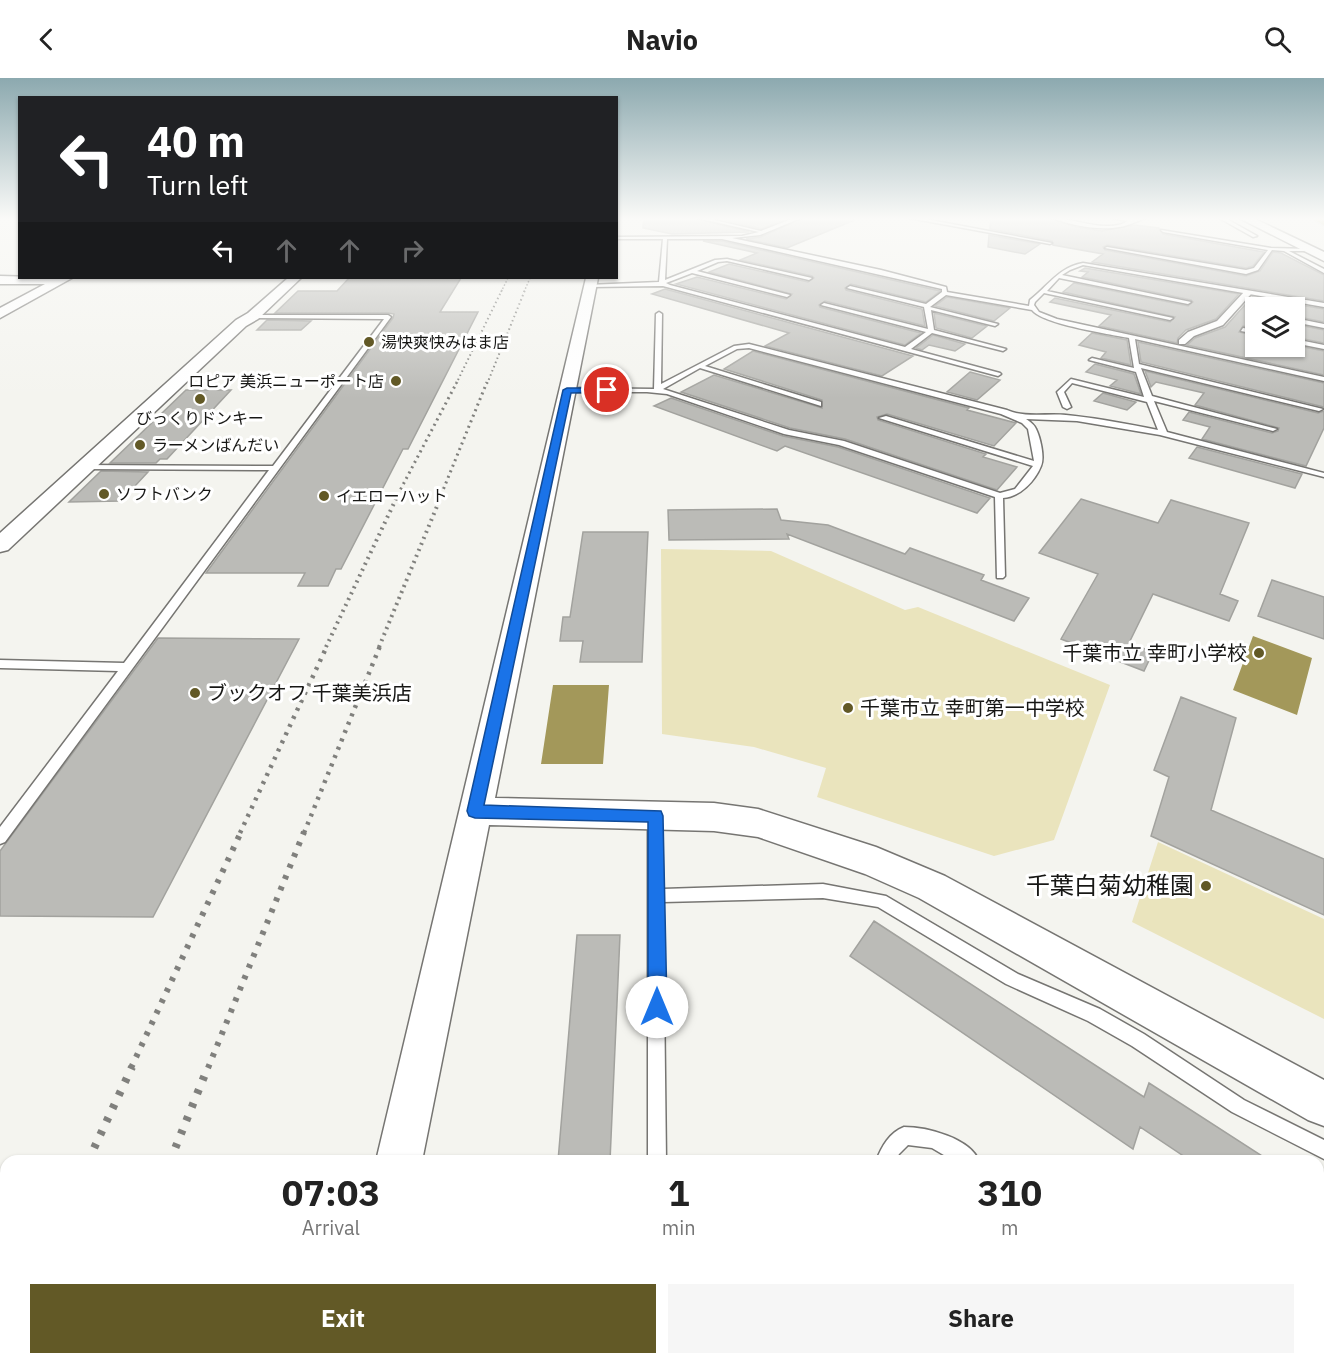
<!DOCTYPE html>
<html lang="en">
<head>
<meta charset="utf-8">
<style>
	:root { --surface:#fff; --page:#f6f6f6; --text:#222; --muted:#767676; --accent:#625926 }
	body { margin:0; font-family:"IBM Plex Sans","Noto Sans JP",sans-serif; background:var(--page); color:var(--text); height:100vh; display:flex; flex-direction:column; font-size:22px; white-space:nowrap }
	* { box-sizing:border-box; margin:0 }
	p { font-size:20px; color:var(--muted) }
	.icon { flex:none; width:33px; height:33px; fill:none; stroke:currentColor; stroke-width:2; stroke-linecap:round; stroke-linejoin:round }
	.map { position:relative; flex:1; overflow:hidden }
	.panel { position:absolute; left:0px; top:1077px; width:1324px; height:210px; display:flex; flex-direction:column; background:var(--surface); border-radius:18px 18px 0 0; box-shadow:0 2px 4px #0004 }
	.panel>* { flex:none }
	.top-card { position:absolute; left:18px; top:18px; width:600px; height:183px; border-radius:0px; box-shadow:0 2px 4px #0004; background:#202124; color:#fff; overflow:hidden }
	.buttons { position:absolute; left:1245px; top:219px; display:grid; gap:12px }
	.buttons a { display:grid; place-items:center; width:60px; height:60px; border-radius:0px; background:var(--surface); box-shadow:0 2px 4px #0004; font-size:30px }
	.pin { position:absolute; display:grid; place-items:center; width:51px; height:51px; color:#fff; margin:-26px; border:3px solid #fff; border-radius:50%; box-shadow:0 2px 6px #0007 }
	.me { position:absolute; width:66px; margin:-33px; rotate:0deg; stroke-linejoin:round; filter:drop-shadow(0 0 4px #0008) }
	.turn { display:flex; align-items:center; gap:21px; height:126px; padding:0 30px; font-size:27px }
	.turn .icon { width:78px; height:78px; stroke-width:2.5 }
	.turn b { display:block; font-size:42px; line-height:51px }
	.lanes { display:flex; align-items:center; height:57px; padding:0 30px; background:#0003; justify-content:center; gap:30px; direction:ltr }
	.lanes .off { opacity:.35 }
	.eta { display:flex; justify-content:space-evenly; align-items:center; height:102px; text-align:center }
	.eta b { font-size:36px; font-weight:700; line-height:42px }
	.cta { display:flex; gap:12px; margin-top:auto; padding:12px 30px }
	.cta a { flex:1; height:69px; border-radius:0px; background:var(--accent); color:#fff; font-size:24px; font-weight:700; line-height:69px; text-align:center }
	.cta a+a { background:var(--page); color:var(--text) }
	header { display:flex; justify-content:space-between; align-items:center; height:78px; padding:0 30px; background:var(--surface); font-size:27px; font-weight:700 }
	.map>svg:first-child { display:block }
	.green { fill:#eae4bd }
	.water { fill:#a3985a }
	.building { fill:#bbbbb7; stroke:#a2a29e; stroke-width:1.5 }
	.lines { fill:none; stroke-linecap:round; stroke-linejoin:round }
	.service-casing { stroke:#767572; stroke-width:3 }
	.pedestrian-casing { stroke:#767572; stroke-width:3 }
	.tertiary-casing { stroke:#767572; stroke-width:3 }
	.trunk-casing { stroke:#d1d1d0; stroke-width:3 }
	.service { fill:#fff; fill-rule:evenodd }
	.pedestrian { fill:#fff; fill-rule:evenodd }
	.tertiary { fill:#fff; fill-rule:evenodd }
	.trunk { fill:#b2a448; fill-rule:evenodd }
	.rail-far6 { stroke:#80807d; stroke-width:1.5; stroke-dasharray:1.5 2; stroke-linecap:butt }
	.rail-far5 { stroke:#80807d; stroke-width:2; stroke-dasharray:1.5 3; stroke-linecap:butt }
	.rail-far4 { stroke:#80807d; stroke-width:3; stroke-dasharray:2 4; stroke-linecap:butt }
	.rail-far3 { stroke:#80807d; stroke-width:4; stroke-dasharray:2 4.5; stroke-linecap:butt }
	.rail-far2 { stroke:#80807d; stroke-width:4.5; stroke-dasharray:3 6; stroke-linecap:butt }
	.rail-far1 { stroke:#80807d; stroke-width:6; stroke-dasharray:4 8; stroke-linecap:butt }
	.rail { stroke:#80807d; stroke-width:8; stroke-dasharray:4.5 10; stroke-linecap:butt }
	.route { fill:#1a73e8; stroke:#114b97; stroke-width:1.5 }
	.poi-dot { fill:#625926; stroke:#fff; stroke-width:2 }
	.labels { text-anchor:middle; stroke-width:6; stroke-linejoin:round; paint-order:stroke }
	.far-poi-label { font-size:16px; fill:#171715; stroke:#fff; text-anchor:start }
	.poi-label { font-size:20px; fill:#171715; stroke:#fff; text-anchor:start }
	.near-poi-label { font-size:24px; fill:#171715; stroke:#fff; text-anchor:end }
</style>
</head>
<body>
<header><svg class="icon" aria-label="back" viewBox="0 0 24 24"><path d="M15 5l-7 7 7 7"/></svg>Navio<svg class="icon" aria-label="search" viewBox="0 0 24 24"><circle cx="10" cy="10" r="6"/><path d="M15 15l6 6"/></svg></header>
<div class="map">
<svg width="1324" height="1287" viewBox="0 0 1324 1287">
	<rect width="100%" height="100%" fill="#f4f4ef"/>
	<path class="green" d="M661,471L771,473L905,532L918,529L1110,607L1054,762L994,778L817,719L826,690L754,669L662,656Z
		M1158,764L1324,841V941L1132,844Z"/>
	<path class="water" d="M1253,558L1312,580L1297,637L1233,612Z
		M553,607H609L603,686H541Z"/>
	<path class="building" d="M644,140H695L749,154L672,156L643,150Z
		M717,140H787L761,151Z
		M803,140L857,141L787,170L746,161L761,159Z
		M991,140H1050L1076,149L1102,153L1135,147L1159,150L1163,156L1264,174L1253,188L1246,190L1107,167L1103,169L1105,172L1246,198L1260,193L1273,174L1281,175L1324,197V223L1092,184L1103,176L1053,167L1052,163L990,151Z
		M989,157L1040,166L1025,176L988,169Z
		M703,163H722L940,213L926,224L851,206L845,210L846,212L922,231L925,248L825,223L819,227L820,229L921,255L905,267L676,206L697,199L786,221L792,216L709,194L729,186L808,204L814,200L812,198L740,182L757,175Z
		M1085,190L1239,216L1216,241L1186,252L1178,260L1177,265L1099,248L1111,237L1050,224L1055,220L1170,244L1175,239L1063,214L1074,205L1188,228L1193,224L1191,222L1082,199L1088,194L1080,193Z
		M349,200H461L440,234H478L408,371H403L341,491H336L328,508H298L305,495H206L393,240L394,236L388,235H275L298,213H337Z
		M665,211L913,278L882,298L765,268L789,255L652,216Z
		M947,219L1010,230L994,243L935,228Z
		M1252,219L1324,231V244L1294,238V230H1256V250L1243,248L1239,254L1256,258V268L1294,267L1324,273V297L1187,267L1195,260L1225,249Z
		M934,235L987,248L972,260L936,250Z
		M267,242L311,243L301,252H257Z
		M1294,246L1324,252V265L1294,259Z
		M1092,255L1127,262L1131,287L1101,280L1106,274L1079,267Z
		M933,257L965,266L955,273L929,267L922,272L916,270Z
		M1138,264L1324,305V329L1141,284Z
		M753,273L969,330L967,332L1016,345L994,368L887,336L877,339L878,342L986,376L983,379L1017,389L997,412L845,361L790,350L681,314L714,297L822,330V322L724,291Z
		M1095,286L1134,296L1141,316L1110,308L1117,302L1086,294Z
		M1145,293L1318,335L1324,333V350L1306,388L1202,361L1210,349L1183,342L1189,334L1272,355L1278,353L1279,350L1195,327L1204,315L1156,304L1151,309Z
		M970,294L1000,302L977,322L947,314Z
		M186,312H231L167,381H160L156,385H110Z
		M1103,315L1136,324L1127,332L1094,323Z
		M671,320L783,358L838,369L990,420L977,435L785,368L777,373L654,328Z
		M1197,369L1302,396L1295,410L1189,380Z
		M101,393L148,394L121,423L69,424Z
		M1081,421L1158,445L1171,422L1249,445L1220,516L1238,523L1229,543L1153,516L1129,565L1153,574L1144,593L1061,561L1098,496L1039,475Z
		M777,431L781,442L828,447L905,476L910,470L984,497L981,502L1029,520L1014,543L787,456L789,461L669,462L668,432Z
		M583,454H648L642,584H580L583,563H560L563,539H570Z
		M1272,502L1324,519V561L1258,538Z
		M158,560L299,561L153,839L0,838V773Z
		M1181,619L1236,640L1211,732L1324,781V837L1151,758L1169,699L1154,692Z
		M874,843L1144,1019L1149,1005L1270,1083H1191L1140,1049L1133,1071L850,878Z
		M577,857H620L610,1083H558Z"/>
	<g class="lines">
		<defs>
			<path id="service" d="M697,140H706L761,153L794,140H801L760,157L732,160L881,192L946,209L947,214L1029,228L1030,222C1048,208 1059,189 1083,185L1324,225V229L1083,187L1070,192L1062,197L1191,224L1188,226L1059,200L1047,213L1173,240L1170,242L1044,215L1035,224L1034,227L1039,234L1057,241L1324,299V303L1135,261L1139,286L1323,331L1319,333L1141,290L1152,318L1277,351L1273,353L1154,323L1167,354L1324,395V399L1160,357L1077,343L1026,341C1029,343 1034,346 1036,351C1040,359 1045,379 1041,388C1035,403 1020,419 1003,420L1005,498L1003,500H997L995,419L839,367L784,356L667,316L647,314H567L564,312L567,310L654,311L656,236L659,234L662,236L661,306L734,268L749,266L1007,332C1024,340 1047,335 1066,337C1097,340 1128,346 1158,352L1147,324L1072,305L1064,314L1071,329L1067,331L1063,329L1057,314L1071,301L1144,319L1136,294L1089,282L1092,280L1134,290L1129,260C1109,256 1042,246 1032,232L946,217L930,229L998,246L995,248L931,232L934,252L1006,271L1003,273L932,255L911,271L1000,295L1001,296L998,298L663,208L590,209L587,207L659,204L663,161H616V159L742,158L759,154ZM667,161H722L942,211V214L926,226L850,208L847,210L924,229L928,251L824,225L821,227L926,254L905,269L670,207L666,205L692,195L787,219L790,217L697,193L718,184L727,183L809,202L812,200L727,181L715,182L665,202ZM749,270L1001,336L1022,345L1028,351L1034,383L886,338L879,340L1033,388L1015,411L1000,415L844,363L789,352L663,311L700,290L821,328V324L705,288L737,271Z
				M909,140H920L1052,165L1050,166Z
				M1052,140C1075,140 1107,156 1128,143L1111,140H1146C1137,143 1128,148 1119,149C1098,153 1071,147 1052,140Z
				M1219,140H1225L1257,158L1253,159Z
				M1161,152L1271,170L1310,171L1308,173H1289L1324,191V195L1284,173L1272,172L1258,192L1246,196L1105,170L1107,169L1246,192L1254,190L1268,172L1163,154Z
				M251,237H388L391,239L5,764L0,766V749L118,593L0,590V582L124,585L269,392L85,391L81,389L82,387L273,388L384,241L253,240Z
				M1294,240L1324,246V250L1294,244Z
				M1243,250L1256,252V256L1241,253Z
				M1294,261L1324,267V271L1294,265Z
				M655,732L660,734L662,738L663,811L823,806L886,818L1018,896L1100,931L1144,956L1244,1022L1324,1062V1081L1232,1034L1132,968L1088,943L1006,906L878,829L823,820L663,824L666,1083H648V738L650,734Z
				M904,1049C927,1049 970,1060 979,1083H954L932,1070L908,1067L899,1076L895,1083H876C882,1068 889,1055 904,1049Z
				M647,1281H669V1287H647Z
				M767,1281H790L787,1287H764Z
				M843,1281H868L871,1287H846Z
				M1221,1281H1248L1251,1287H1224Z"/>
			<path id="pedestrian" d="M1244,214L1251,216L1223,247L1194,258L1185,266H1179V262L1188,254L1217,243Z"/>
			<path id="tertiary" d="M1239,140H1253L1324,174V183Z
				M0,198L72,200L0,240V230L45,206H0Z
				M288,200H301L258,241L246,248L8,472L0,474V455L236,242L248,235Z
				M586,200H598L495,720L714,725L758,731L876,769L945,798L1324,1002V1048L1308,1042L919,820L865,796L758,759L714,753L489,747L422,1083H376Z
				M330,1281H384L382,1287H328Z"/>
			<path id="trunk" d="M1311,140H1324V147Z"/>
		</defs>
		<use href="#service" class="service-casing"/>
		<use href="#pedestrian" class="pedestrian-casing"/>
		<use href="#tertiary" class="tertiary-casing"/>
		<use href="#trunk" class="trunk-casing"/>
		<use href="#service" class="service"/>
		<use href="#pedestrian" class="pedestrian"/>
		<use href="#tertiary" class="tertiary"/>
		<use href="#trunk" class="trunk"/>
		<path class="rail-far6" d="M501,214L508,200
			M524,214L530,200"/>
		<path class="rail-far5" d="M456,306L502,212
			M487,306L525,212"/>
		<path class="rail-far4" d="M395,422L457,304
			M439,422L487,304"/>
		<path class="rail-far3" d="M326,569L396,421
			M379,569L440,421"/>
		<path class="rail-far2" d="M240,755L327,568
			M304,755L380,568"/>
		<path class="rail-far1" d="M131,990L241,754
			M208,990L304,754"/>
		<path class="rail" d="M88,1083L132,989
			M170,1083L208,989
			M0,1274L6,1261
			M87,1287L90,1281"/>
	</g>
	<linearGradient id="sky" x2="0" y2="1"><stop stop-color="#8ca9af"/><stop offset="0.44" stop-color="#fafaf8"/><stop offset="1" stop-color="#fafaf8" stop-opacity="0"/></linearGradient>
	<rect width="1324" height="320" fill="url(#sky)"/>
	<path class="route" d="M607,310L611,312L610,314L571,315L484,727L661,733L663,738L667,929L664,935L657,938L651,935L648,929V744L475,740L469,738L467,733L563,312L567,310Z"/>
	<g class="poi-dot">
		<circle cx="369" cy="264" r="6"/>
		<circle cx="396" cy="303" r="6"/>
		<circle cx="200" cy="321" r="6"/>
		<circle cx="140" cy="367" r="6"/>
		<circle cx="104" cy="416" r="6"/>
		<circle cx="324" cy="418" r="6"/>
		<circle cx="1259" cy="575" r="6"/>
		<circle cx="195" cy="615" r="6"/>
		<circle cx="848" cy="630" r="6"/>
		<circle cx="1206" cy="808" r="6"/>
	</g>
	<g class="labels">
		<g class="far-poi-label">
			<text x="381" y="270">湯快爽快みはま店</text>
			<text x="384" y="309" text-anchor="end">ロピア 美浜ニューポート店</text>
			<text x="200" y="346" text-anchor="middle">びっくりドンキー</text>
			<text x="152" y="373">ラーメンばんだい</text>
			<text x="116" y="422">ソフトバンク</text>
			<text x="336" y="424">イエローハット</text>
		</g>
		<g class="poi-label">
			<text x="1247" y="582" text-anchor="end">千葉市立 幸町小学校</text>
			<text x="207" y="622">ブックオフ 千葉美浜店</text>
			<text x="860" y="637">千葉市立 幸町第一中学校</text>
		</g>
		<g class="near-poi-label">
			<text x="1194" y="816">千葉白菊幼稚園</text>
		</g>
	</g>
</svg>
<div class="buttons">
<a><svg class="icon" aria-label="layers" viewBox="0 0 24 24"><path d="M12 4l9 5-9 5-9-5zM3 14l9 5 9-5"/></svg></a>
</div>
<div class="pin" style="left:607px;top:312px;background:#d93025"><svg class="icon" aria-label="arrive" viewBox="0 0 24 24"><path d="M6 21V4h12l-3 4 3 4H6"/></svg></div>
<svg class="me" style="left:657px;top:929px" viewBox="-20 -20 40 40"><circle r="19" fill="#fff"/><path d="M0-13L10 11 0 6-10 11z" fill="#1a73e8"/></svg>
<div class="top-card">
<div class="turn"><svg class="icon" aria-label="left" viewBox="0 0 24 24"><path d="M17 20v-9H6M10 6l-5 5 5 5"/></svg><div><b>40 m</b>Turn left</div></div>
<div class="lanes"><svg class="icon" aria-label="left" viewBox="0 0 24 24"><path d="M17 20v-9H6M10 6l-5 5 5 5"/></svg><svg class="icon off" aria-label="ahead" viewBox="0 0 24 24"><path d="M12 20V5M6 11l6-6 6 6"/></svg><svg class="icon off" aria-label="ahead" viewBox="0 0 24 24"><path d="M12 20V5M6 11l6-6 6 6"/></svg><svg class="icon off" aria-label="right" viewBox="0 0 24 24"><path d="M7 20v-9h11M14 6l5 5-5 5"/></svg></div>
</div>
<section class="panel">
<div class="eta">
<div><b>07:03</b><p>Arrival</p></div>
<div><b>1</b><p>min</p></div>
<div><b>310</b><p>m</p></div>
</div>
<div class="cta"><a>Exit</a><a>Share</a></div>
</section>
</div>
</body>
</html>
